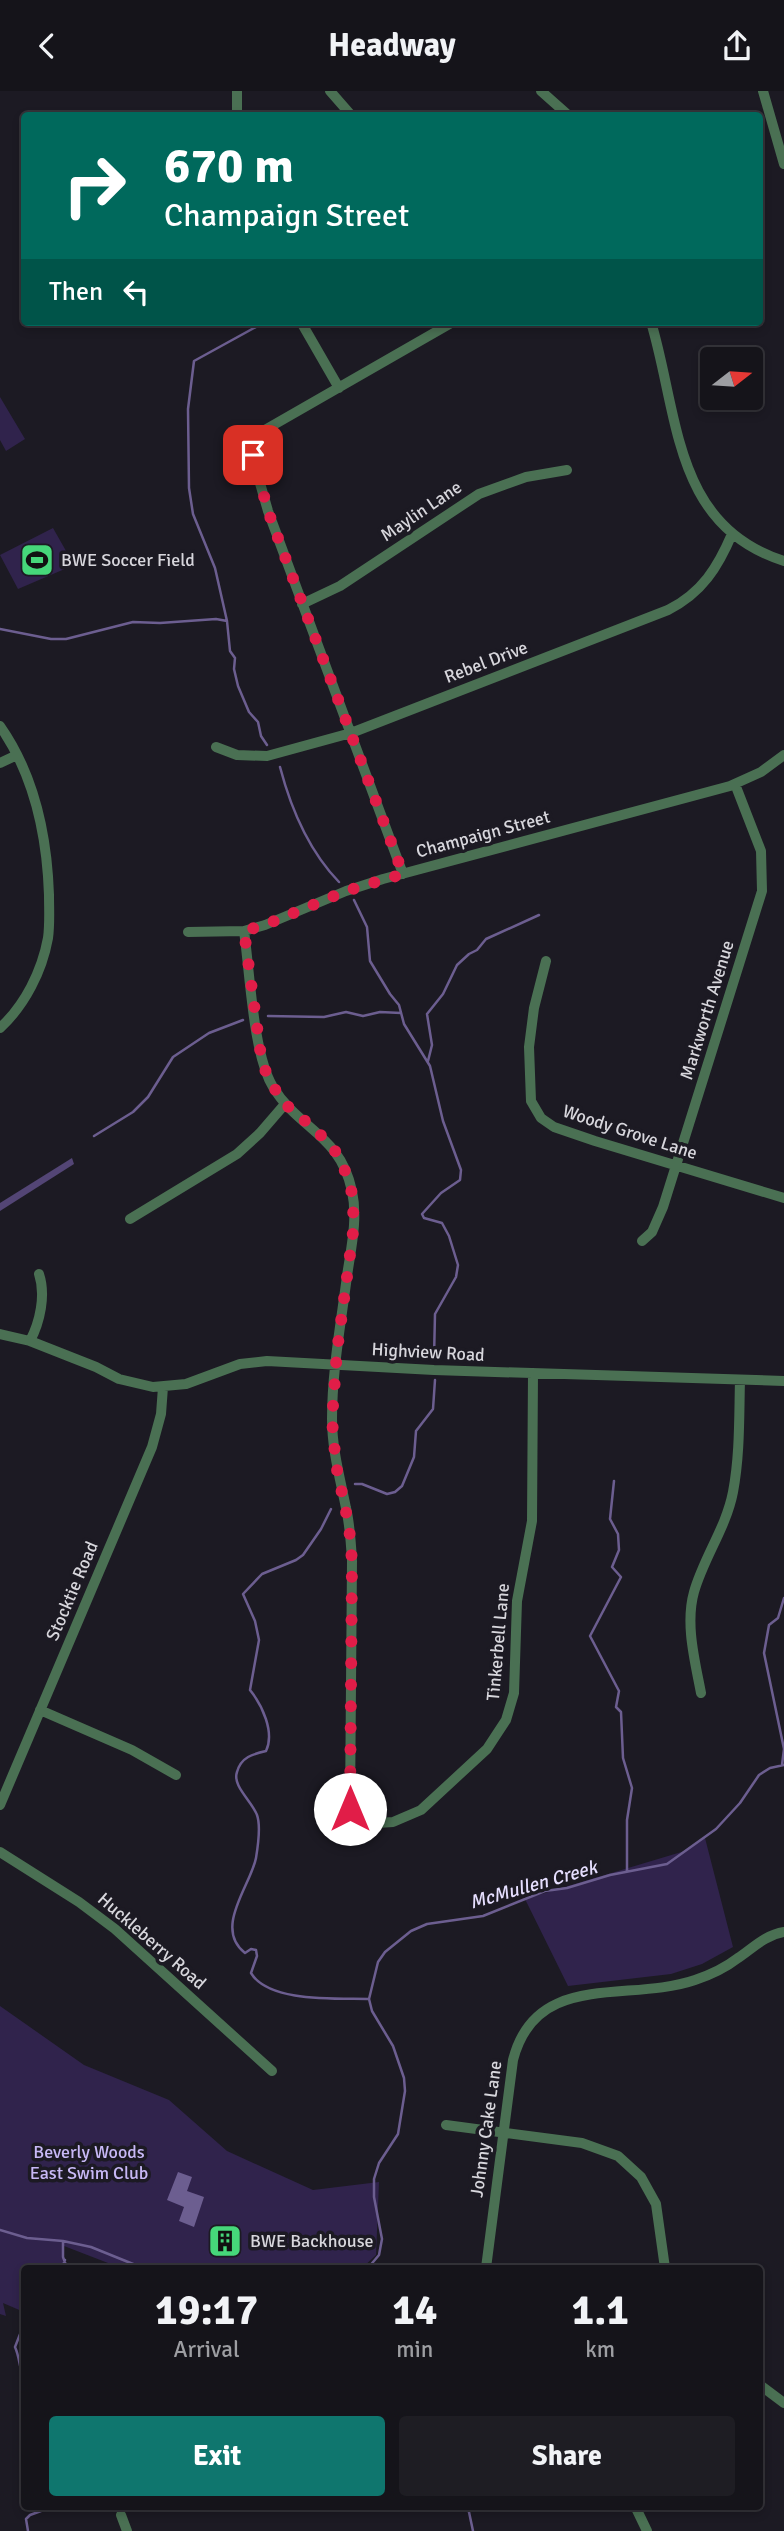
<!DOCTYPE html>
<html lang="en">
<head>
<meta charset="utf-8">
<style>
	:root { --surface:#15141a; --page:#1e1d23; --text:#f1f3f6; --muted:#9d9ea2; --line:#343339; --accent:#0f766e }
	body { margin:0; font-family:Signika,sans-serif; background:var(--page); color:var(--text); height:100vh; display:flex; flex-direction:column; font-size:26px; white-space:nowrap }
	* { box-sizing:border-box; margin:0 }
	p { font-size:23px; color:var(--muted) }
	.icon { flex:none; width:38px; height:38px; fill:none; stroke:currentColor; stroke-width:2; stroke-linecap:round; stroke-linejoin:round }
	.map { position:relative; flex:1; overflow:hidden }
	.sheet { position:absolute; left:21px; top:2174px; width:742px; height:245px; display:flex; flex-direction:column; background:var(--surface); border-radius:7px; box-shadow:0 4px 10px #0003,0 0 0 2px var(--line) }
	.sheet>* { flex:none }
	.hud { position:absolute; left:21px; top:21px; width:742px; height:214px; border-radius:7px; box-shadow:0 4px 10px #0003,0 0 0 2px var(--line); background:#00695c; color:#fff; overflow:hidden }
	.needle { width:46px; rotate:73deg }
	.fabs { position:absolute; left:700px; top:256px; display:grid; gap:14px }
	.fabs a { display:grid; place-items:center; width:63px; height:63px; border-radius:7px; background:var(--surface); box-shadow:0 4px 10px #0003,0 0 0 2px var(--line); font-size:35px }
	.pin { position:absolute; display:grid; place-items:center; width:60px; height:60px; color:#fff; margin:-30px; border-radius:14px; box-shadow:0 4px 10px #0006 }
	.me { position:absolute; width:77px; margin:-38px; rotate:0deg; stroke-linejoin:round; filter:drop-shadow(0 0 5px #0008) }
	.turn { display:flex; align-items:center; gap:24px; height:147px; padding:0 28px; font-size:32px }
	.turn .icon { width:91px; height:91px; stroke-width:2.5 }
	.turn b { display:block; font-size:49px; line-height:60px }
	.then { display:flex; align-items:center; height:66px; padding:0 28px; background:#0003; gap:14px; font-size:26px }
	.eta { display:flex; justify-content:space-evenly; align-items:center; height:119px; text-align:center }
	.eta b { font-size:42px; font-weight:700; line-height:49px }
	.primary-button { display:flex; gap:14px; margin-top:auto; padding:14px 28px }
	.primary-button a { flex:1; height:80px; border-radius:7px; background:var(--accent); color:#fff; font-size:28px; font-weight:700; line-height:80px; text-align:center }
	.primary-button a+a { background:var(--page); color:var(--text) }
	header { display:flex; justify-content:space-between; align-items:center; height:91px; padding:0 28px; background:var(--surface); font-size:32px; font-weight:700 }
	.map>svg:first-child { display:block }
	.green { fill:#30234c }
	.forest { fill:#534575 }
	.water { fill:#6c5e90 }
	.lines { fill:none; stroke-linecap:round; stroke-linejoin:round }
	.stream { stroke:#6c5e90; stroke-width:2.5 }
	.minor { stroke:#4a7053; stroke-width:10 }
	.route { stroke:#e11d48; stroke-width:12; stroke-dasharray:0 21.6 }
	.labels { text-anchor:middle; stroke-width:7; stroke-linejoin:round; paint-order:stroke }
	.street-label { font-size:18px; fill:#d7d6dc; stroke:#1c1a23 }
	.poi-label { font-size:18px; fill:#d7d6dc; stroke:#1c1a23; text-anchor:start }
	.park-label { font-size:18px; fill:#c8b9f6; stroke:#1c1a23 }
	.water-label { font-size:19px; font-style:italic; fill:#e6dfff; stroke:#1c1a23 }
</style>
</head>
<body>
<header><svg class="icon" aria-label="back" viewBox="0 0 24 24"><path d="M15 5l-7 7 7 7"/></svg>Headway<svg class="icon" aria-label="share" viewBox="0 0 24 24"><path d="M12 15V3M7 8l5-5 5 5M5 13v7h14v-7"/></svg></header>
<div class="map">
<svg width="784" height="2440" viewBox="0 0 784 2440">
	<rect width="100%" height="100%" fill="#1c1a23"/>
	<path class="green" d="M0,306L25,348L6,360L0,349Z
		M53,437L74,474L18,498L0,464Z
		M705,1747L733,1856L702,1873L671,1883L568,1895L525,1808L688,1759Z
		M0,1915L84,1974L169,2009L227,2060L313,2099L379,2091L376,2164L362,2177H121L64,2155L63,2177H24V2221L3,2212L6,2225L0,2223Z"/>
	<path class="forest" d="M72,1067L74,1073L0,1120V1112Z"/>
	<path class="water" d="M178,2081L192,2086L187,2100L204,2106L194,2136L179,2130L184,2116L167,2109Z"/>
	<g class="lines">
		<path class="stream" d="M265,231L194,270L188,318L189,397L193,423L215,477L227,530L230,560L235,567L234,578L238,595L249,621L258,631L261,645L267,654
			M0,538L51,548H66L133,531L160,532L216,528L227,530
			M280,676C291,718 309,760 339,791
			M354,809L367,836L370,870L390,903L399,914L404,933L430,975L443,1030L461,1079L460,1089L441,1102L422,1123L424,1127L442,1132L449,1145L458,1174L456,1186L435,1223L434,1267
			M268,925L324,926L346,921L363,925L380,921L401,922
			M428,970L432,954L427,923L443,903L457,874L469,863L477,859L486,848L539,824
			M94,1045L133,1021L148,1006L173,966L209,942L243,929
			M614,1390L610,1428L618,1443L619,1459L612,1476L621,1486L590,1545L619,1600L616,1616L621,1621L623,1667L632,1697L627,1729V1780
			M355,1393H362L387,1403L395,1401L402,1395L414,1366L416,1340L433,1318L435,1289
			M331,1418L321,1438L303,1464L296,1469L262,1483L243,1503L255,1530L259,1549L250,1599C262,1614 275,1641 266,1660C253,1663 241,1666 237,1681C232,1695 252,1710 257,1724C261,1735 258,1755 256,1767C251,1794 213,1837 245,1862L251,1858L256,1859L257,1865L251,1882C269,1912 338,1907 369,1908
			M782,1674L784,1658L764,1562L769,1534L778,1527L784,1507
			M0,2139L27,2147L63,2150L91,2156L143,2177
			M63,2150V2166L67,2177
			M62,2177L65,2169
			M368,2177L379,2164L382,2148L374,2106V2088L379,2072L398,2043L405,2000L404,1987L393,1955L372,1920L369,1908L378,1871L385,1861L411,1840L427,1833L483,1825L545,1800L567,1797L610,1784L667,1773L716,1738L740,1712L759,1684L770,1677L784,1674
			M24,2233L15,2256C20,2267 19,2277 24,2288
			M465,2415L469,2421L473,2440
			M28,2440L26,2428L30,2424L41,2420L40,2415"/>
		<path class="minor" d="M237,0V24
			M330,0L351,24
			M541,0L568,24
			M763,0L784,73
			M301,231L339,297
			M651,231C679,324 673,435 784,470
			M302,513L340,495L479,403L526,386L567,379
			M0,635C35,685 47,744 49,804C49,818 50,833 48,847C42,880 25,914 0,937
			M216,656L237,664L267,665L351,642L668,519C702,502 718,476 732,443
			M0,672L17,664
			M403,783L268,420L253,368C252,357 256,348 263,340L453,231
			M244,840C250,882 253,963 273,996C299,1039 340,1043 352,1100C358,1128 351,1157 347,1185C341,1232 332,1280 332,1328C332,1358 340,1387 346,1417C350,1434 351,1452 352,1470L350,1718L355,1729
			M188,841L244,840L265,834L346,800L383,788L730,695L761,681L784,664
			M546,870L534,917L529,956L531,1010L541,1027L554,1036L595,1050L784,1107
			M130,1128L237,1063L260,1042L285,1013
			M642,1150L652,1141L663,1116L762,800L761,760L735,693
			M0,1243L30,1250L96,1276L119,1288L153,1296L186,1293L240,1273L267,1270L434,1279L784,1290
			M30,1250C40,1231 46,1204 39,1183
			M701,1602C695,1570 685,1533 694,1501C704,1466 726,1437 733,1401C740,1364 739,1326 740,1289
			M40,1619L132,1659L176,1684
			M0,1714L152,1356L161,1323L163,1296
			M355,1729L363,1733L393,1731L421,1719L487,1658L506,1629L514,1602L517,1510L532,1430L533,1282
			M338,1742L355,1729
			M0,1761L79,1811L115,1838L272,1980
			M446,2034L582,2052L618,2065L641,2086L656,2113L665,2177
			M486,2177L513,1969C536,1879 628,1912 695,1889C710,1884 725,1877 738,1867C753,1857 765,1844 784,1841
			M760,2294L784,2312
			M635,2415L647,2440
			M121,2424L127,2440"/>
	</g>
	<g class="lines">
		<path class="route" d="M253,364L268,420L403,783L346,800L265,834L244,840L261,965L268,988L285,1013L318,1041L335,1060L343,1074L352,1102L354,1134L337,1260L332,1329L336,1374L349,1435L352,1470L350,1718"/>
	</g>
	<defs>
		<symbol id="stadium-square" viewBox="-11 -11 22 22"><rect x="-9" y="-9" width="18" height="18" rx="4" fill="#46d77a" stroke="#1c1a23"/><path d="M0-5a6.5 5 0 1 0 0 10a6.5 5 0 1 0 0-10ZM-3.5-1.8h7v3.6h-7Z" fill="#111"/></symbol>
		<symbol id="building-square" viewBox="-11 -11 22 22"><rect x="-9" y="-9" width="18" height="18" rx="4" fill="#46d77a" stroke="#1c1a23"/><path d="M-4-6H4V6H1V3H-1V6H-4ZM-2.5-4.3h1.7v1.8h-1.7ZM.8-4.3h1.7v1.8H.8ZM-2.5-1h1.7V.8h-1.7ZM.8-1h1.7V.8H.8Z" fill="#111"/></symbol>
	</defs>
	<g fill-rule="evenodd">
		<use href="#stadium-square" x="18" y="450" width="38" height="38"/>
		<use href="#building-square" x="206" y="2131" width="38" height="38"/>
	</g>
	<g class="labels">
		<g class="street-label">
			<text transform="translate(421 420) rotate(-34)" y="6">Maylin Lane</text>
			<text transform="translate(486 571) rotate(-21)" y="6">Rebel Drive</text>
			<text transform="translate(483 743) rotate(-15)" y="6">Champaign Street</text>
			<text transform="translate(707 919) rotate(-73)" y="6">Markworth Avenue</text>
			<text transform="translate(630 1041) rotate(18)" y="6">Woody Grove Lane</text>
			<text transform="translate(428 1261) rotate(3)" y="6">Highview Road</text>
			<text transform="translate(72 1500) rotate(-67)" y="6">Stocktie Road</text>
			<text transform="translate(498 1551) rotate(-85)" y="6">Tinkerbell Lane</text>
			<text transform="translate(152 1850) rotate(41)" y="6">Huckleberry Road</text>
			<text transform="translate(486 2038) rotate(-82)" y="6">Johnny Cake Lane</text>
		</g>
		<g class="poi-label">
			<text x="61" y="475">BWE Soccer Field</text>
			<text x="250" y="2156">BWE Backhouse</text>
		</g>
		<g class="park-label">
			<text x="89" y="2067">Beverly Woods<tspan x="89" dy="21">East Swim Club</tspan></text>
		</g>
		<g class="water-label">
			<text transform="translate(533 1793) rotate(-16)" y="7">McMullen Creek</text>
		</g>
	</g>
</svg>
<div class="fabs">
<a><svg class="needle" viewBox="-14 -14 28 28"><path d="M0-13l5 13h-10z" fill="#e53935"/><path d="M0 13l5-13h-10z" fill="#9d9ea2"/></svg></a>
</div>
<div class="pin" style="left:253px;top:364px;background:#d93025"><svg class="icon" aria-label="arrive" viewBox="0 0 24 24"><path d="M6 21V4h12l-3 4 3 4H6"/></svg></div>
<svg class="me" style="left:350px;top:1718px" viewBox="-20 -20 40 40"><circle r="19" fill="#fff"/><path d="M0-13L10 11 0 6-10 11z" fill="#e11d48"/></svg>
<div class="hud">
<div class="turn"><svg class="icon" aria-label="right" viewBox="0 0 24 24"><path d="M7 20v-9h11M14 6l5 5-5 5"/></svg><div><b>670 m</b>Champaign Street</div></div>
<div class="then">Then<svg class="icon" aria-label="left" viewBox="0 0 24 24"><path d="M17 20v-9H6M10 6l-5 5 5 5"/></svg></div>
</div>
<section class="sheet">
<div class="eta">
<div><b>19:17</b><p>Arrival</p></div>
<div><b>14</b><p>min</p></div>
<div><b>1.1</b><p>km</p></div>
</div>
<div class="primary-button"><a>Exit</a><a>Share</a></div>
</section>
</div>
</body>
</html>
